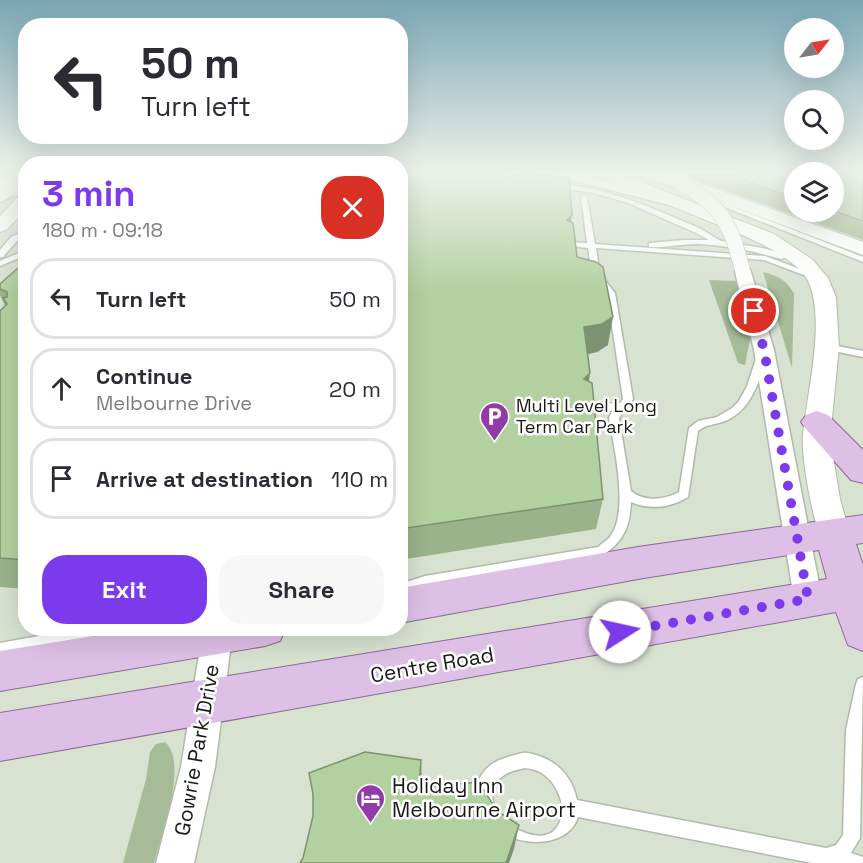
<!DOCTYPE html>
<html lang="en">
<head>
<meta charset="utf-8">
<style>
	:root { --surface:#fff; --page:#f7f7f7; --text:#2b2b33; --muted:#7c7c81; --line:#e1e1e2; --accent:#7c3aed }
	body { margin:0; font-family:"Space Grotesk",sans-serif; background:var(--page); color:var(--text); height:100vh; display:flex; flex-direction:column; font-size:22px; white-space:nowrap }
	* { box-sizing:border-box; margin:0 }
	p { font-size:20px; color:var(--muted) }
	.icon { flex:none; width:33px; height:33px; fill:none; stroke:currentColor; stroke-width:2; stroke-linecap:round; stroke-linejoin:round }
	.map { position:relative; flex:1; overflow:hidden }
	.sheet { position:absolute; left:18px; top:156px; width:390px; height:480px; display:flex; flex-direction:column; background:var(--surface); border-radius:24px; box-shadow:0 6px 24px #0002 }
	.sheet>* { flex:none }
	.banner { position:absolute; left:18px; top:18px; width:390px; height:126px; border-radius:24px; box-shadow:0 6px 24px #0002; background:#fff; color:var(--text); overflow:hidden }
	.needle { width:39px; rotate:59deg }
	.tools { position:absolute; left:784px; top:18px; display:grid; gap:12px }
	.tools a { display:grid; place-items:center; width:60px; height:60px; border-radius:50%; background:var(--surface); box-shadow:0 6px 24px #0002; font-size:30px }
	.pin { position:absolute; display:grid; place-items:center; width:51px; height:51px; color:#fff; margin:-26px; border:3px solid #fff; border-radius:50%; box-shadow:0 2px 6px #0007 }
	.me { position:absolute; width:66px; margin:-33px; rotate:80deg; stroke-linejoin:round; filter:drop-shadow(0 0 4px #0008) }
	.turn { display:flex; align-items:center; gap:21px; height:126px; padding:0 24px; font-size:27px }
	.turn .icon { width:78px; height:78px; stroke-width:2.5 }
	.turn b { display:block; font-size:42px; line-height:51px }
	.round { display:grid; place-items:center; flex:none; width:63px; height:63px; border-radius:24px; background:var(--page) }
	.head { display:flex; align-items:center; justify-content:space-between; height:102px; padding:0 24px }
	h1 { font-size:36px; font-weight:700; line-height:45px; color:var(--accent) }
	.primary-button { display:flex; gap:12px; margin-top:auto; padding:12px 24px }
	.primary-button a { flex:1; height:69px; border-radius:24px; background:var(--accent); color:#fff; font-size:24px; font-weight:700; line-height:69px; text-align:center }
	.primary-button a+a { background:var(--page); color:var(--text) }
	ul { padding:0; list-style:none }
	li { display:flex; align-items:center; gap:18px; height:81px; margin:0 12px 9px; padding:0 12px; border:3px solid var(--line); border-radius:24px }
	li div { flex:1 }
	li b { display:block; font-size:22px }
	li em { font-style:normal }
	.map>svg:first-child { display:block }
	.green { fill:#a6bb98 }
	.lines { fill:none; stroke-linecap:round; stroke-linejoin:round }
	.service-casing { stroke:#b0baaa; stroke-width:3 }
	.minor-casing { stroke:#b0baaa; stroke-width:3 }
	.tertiary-casing { stroke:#b0baaa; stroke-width:2 }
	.primary-casing { stroke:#8a6a92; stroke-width:2 }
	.service { fill:#fff; fill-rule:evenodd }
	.minor { fill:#fff; fill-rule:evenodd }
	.tertiary { fill:#fff; fill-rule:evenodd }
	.primary { fill:#debfe6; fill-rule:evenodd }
	.minor-bridge-casing { stroke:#b0baaa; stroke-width:16; stroke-linecap:butt }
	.tertiary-bridge-casing { stroke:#b0baaa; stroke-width:20; stroke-linecap:butt }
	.minor-bridge { stroke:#fff; stroke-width:15 }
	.tertiary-bridge { stroke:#fff; stroke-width:18 }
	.wall { fill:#9ab38a }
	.shaded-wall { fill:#7d9270 }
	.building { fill:#b3d0a0; stroke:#7d9270; stroke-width:1.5 }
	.route { stroke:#7c3aed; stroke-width:10; stroke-dasharray:0 18 }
	.labels { text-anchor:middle; stroke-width:5; stroke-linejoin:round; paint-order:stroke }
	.poi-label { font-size:18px; fill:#181b15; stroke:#fff; text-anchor:start }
	.near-street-label { font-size:21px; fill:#181b15; stroke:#fff }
	.near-poi-label { font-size:21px; fill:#181b15; stroke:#fff; text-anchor:start }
</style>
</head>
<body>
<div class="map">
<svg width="863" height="863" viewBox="0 0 863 863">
	<rect width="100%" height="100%" fill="#d8e2d1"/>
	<path class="green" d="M763,272C777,275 788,281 794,294L792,368Z
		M709,280L738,281L751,334L745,365L738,363Z
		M165,742C189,763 161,836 154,863H123L146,779L150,752L156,744Z"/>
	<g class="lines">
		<defs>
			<path id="service" d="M508,173H514L513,190L510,192L507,190Z
				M636,173H644L683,188L678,189Z
				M557,184C603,187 643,204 685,222C692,225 700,228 706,232C712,235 717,240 722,241C743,247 767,245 785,257L781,259C753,251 726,245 697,244C681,244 665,248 649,247V243L683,240H709L696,233L628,203L594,193L555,187V185Z
				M26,186V191L0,202V197Z
				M584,195L587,197L595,244L765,256L816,275L815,277H809L764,260L596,248L600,274L615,293L633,399L619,418L631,491C644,502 664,500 679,492L689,428L698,421L717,417L732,408L739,401L747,386L756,359L761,356L764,357L766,359C759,383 750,411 725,421C715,425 706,424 698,431L688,497C670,508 650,510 631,502C630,526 624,540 605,554L426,586L400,595V584L425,576L598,547C601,544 606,541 609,538C630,514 614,447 609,418L612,411L586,410L581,407C590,400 609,405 620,403L623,399L607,293L592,274L588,248L570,246L566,244L570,242L587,243L581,197Z
				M707,198H711L863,257V262L707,200Z
				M26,231V236L17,241L3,257H0V250L11,237Z
				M26,250V255L0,266V261Z
				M827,344L863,351V357L824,349L822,347Z
				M82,628H126L124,632L119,634L0,655V643Z
				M863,677L860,838L851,853L863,857V863H812L578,817C563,863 466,841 477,786C480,772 491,762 505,758C511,756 517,754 523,753C527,752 532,754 536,755C559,762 572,777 577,800L826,848L836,845L843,835L846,730L856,684L858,679ZM525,768C531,769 538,770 543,774C558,784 569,810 557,827C537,856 465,805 503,776C509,771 518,770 525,768Z"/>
			<path id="minor" d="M554,173H575L678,199L680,202L673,206L556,176Z
				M743,267L749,268L751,272L774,350L822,599L818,607L808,611L798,607L794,599L754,350L735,272L737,268Z
				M206,628H228L232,636L215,767L194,863H156L181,767L202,636Z"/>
			<path id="tertiary" d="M597,173H618L774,234L813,260L828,278L836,297L839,347L830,438L840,499L850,534L845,542L834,546L823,542C813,524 801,457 803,435C806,394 833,297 798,268C770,244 735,232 701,218C667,204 633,190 599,176Z
				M650,173H672L863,242V255L652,176Z
				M26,194V210L6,230L0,232V216L20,195Z"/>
			<path id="primary" d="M817,411L828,415L863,450V483L851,480L806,429L801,422L806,415Z
				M863,515V543L856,544L863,565V651L848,645L836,612L0,761V713L827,579L819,550L638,579L400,623V588L638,547Z
				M143,628H286L280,641L265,646L0,691V651Z"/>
		</defs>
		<use href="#service" class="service-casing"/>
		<use href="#minor" class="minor-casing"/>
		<use href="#tertiary" class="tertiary-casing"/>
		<use href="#primary" class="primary-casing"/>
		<use href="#service" class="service"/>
		<use href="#minor" class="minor"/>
		<use href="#tertiary" class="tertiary"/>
		<use href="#primary" class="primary"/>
		<defs>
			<path id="minor-bridge" d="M673,178C722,206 729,218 743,272"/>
			<path id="tertiary-bridge" d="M0,192L26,175"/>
		</defs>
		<use href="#minor-bridge" class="minor-bridge-casing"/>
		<use href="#tertiary-bridge" class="tertiary-bridge-casing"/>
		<use href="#minor-bridge" class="minor-bridge"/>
		<use href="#tertiary-bridge" class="tertiary-bridge"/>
	</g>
	<path class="wall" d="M400,173L510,177L571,222L577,257L608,345L597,352L588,354L590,373L589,382L603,499L596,529L400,560Z
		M683,173H795V212H834L863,173V240L691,178Z
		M26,261V589L0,587V311L5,306L0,295V284Z"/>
	<path class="shaded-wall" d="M572,215L569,240L567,220Z
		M613,317L608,345L597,352L580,356L584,327Z
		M590,373L585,402L584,379Z
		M421,760L422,786L419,813V787Z
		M519,825L514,849L509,863H506Z"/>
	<path class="building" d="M400,173H507L510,177L518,173L569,177L572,215L567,220L573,223L577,257L596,262L603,267L613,317L602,324L584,327L590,373L584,379L592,383L603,499L400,529Z
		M723,173H795V198Z
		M834,173H863V221L834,211Z
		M26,261V560L0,558V311L7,304L3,298L7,297V292L0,289V284Z
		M365,752L421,760L419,787L479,782L497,811L519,825L506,863H300L303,858L313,816V794L309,773Z"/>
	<linearGradient id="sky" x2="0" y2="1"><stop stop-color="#7ba7b4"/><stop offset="0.59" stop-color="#edf2ea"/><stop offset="1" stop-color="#edf2ea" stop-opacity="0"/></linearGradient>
	<rect width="863" height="293" fill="url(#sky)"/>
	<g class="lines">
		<path class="route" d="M620,632L808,599L764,350L754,311"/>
	</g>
	<defs>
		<symbol id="parking-pin" viewBox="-11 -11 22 30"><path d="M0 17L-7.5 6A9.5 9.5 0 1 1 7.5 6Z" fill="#923ba8" stroke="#fff"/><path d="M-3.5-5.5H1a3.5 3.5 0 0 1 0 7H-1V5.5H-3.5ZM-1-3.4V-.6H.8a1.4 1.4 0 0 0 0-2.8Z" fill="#fff"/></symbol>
		<symbol id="hotel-pin" viewBox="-11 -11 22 30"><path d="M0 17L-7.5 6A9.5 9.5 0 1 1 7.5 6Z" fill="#923ba8" stroke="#fff"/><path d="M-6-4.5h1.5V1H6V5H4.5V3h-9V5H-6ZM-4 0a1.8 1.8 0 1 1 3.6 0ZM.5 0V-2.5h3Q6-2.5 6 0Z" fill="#fff"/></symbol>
	</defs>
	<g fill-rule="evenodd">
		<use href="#parking-pin" x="478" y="400" width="33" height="45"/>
		<use href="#hotel-pin" x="354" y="782" width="33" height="45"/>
	</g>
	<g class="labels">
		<g class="poi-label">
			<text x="516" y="412">Multi Level Long<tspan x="516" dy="21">Term Car Park</tspan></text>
		</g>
		<g class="near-street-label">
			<text transform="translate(432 665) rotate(-10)" y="7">Centre Road</text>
			<text transform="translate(197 750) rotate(-80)" y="7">Gowrie Park Drive</text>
		</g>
		<g class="near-poi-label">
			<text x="392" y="793">Holiday Inn<tspan x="392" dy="24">Melbourne Airport</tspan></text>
		</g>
	</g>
</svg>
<div class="tools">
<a><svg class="needle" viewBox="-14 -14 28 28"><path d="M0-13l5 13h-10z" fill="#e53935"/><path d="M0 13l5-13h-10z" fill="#7c7c81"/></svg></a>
<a><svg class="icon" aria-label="search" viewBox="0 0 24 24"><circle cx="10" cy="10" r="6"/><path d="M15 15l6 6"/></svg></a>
<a><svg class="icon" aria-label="layers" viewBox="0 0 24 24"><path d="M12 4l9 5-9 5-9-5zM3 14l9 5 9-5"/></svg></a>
</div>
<div class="pin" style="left:754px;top:311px;background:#d93025"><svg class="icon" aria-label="arrive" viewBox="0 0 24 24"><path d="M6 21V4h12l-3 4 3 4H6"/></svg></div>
<svg class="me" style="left:620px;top:632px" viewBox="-20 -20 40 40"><circle r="19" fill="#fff"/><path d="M0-13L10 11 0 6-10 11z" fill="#7c3aed"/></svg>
<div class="banner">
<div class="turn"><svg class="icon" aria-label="left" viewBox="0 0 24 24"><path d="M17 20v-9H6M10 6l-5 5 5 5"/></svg><div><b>50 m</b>Turn left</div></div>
</div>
<section class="sheet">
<div class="head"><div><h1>3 min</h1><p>180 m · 09:18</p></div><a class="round" style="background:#d93025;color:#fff"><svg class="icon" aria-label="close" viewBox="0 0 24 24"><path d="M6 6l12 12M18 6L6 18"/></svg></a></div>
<ul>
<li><svg class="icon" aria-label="left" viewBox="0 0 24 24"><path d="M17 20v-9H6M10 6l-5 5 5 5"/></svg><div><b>Turn left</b></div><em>50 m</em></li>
<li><svg class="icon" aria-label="ahead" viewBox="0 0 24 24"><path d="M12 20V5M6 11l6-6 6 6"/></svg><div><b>Continue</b><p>Melbourne Drive</p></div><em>20 m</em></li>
<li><svg class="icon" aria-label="arrive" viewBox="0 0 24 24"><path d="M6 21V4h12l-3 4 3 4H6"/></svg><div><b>Arrive at destination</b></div><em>110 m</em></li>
</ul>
<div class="primary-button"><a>Exit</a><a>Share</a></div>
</section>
</div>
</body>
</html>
